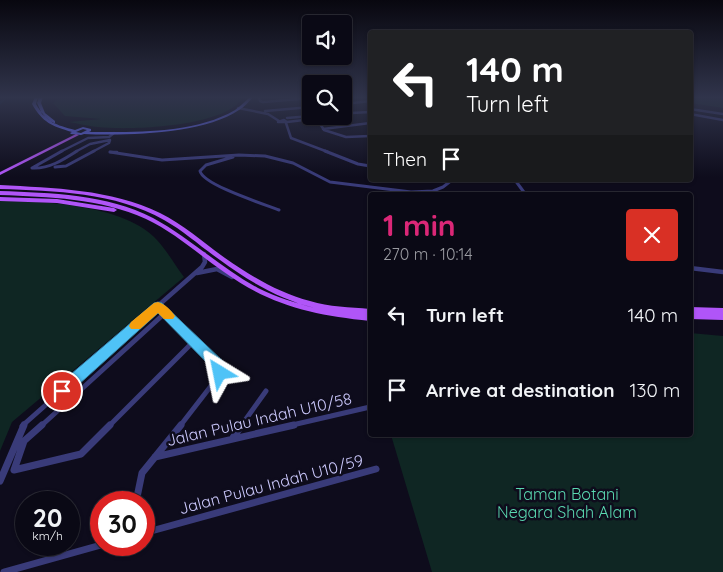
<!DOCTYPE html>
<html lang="en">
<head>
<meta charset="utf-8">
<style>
	:root { --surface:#0a0915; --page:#13121e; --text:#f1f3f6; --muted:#999aa0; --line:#2a2a34; --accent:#db2777 }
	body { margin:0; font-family:Quicksand,sans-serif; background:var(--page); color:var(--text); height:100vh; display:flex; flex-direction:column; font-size:19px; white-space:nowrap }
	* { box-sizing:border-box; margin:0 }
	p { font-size:16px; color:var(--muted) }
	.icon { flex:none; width:28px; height:28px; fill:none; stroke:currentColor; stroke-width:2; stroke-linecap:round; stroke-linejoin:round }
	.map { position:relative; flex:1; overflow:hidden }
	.details { position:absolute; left:368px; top:192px; width:325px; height:245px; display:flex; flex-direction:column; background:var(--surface); border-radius:5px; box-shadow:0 1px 4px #0004,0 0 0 1px var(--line) }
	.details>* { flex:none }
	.guide { position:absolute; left:368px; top:30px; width:325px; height:152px; border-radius:5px; box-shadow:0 1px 4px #0004,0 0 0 1px var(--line); background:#202124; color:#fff; overflow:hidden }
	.fabs { position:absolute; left:302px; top:15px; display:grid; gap:10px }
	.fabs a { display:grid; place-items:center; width:50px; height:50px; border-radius:5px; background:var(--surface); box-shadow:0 1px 4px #0004,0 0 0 1px var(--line); font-size:25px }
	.speed { position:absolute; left:15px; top:491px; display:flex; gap:10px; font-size:25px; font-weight:700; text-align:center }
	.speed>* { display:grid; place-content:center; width:65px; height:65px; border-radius:50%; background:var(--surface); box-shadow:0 1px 4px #0004,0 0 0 1px var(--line); line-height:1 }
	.speed small { font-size:12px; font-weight:400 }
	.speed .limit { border:8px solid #d22; background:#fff; color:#111 }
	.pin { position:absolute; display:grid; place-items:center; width:42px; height:42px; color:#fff; margin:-21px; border:2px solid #fff; border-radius:50%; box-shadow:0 1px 5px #0007 }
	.me { position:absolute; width:55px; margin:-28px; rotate:325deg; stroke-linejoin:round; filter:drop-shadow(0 0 4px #0008) }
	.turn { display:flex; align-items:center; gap:18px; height:105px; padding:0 15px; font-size:22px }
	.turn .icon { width:65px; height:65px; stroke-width:2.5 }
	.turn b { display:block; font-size:35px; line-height:42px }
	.then { display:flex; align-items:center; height:48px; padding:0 15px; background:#0003; gap:10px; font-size:19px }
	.round { display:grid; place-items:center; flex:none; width:52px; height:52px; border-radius:5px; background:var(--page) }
	.headline { display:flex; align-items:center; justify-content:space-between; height:85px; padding:0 15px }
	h1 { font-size:30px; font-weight:700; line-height:38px; color:var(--accent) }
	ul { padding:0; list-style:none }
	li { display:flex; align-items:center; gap:15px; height:75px; padding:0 15px }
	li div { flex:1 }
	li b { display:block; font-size:19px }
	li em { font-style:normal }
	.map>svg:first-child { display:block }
	.green { fill:#0f2623 }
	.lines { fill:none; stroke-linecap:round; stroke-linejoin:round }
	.river { fill:#0a1d37; fill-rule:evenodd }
	.street-far4 { stroke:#393b79; stroke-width:2.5 }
	.street-far3 { stroke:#393b79; stroke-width:3 }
	.street-far2 { stroke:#393b79; stroke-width:4.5 }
	.street-far1 { stroke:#393b79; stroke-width:5 }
	.street { stroke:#393b79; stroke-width:7 }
	.secondary { fill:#646af9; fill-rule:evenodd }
	.primary { fill:#b055f8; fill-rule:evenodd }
	.route { fill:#4fc3f7; stroke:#337fa1 }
	.slow { fill:#f59e0b }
	.labels { text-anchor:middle; stroke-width:5; stroke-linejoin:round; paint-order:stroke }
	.near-street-label { font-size:16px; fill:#ccc9fd; stroke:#0e0c1c }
	.near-park-label { font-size:16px; fill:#5ad8b0; stroke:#0e0c1c }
</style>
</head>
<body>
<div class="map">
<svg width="723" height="572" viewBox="0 0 723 572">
	<rect width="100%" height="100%" fill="#0e0c1c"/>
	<path class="green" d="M61,97H243C228,125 145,129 115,128C99,128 84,125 69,122L101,119L65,116L53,103Z
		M690,97H723V108L690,103Z
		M0,201C44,201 126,205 157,240C167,251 175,265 184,277L12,422L0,451Z
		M690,333L723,336V572H432L391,435H690Z"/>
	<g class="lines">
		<path class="river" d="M3,97H8L0,105V101Z"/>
		<path class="street-far4" d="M259,97L260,101L263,102L311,98
			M344,104L370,101
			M238,108L268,114L279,121
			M690,109L723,114
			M265,111L311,107
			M344,111V113
			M351,113L370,112
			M690,114L723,120
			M287,118L311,116
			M317,119L324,130L346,137L370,136
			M284,120L287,122H278Z
			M287,122L337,116
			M286,123L291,138L328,152
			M323,129L370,123
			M60,152L88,138L109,137L114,133
			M75,152L90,144L110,140L109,143L92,152
			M110,152H117"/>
		<path class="street-far3" d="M62,151L32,168C49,169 63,160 77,151
			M325,151L358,164L370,166
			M110,152L162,160L239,155L265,156L293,163L330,182L411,192L433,191L443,187L452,180
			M233,157L206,165L200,171C203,185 264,204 279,210
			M55,167L66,166L94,151
			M515,180L526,195"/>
		<path class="street-far2" d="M690,268L723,272
			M197,273L217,269L232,277
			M158,306L164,311
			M152,311L202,267L205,262L204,254"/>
		<path class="street-far1" d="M162,310L220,367L221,373L180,426
			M22,426L153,310
			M41,426L165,313
			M109,426L194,341
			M241,426L266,391
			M288,426L370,407"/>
		<path class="street" d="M232,439L242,425
			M155,457L294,425
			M14,470L81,454L110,425
			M14,470L24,441L42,425
			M0,481L24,425
			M136,502L142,473L181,425
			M144,533L376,469
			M4,572L101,545"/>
		<path class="secondary" d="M35,97H38L36,104C46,122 56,125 75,130L83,127L91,129V131L89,132C136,132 194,134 235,110C241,106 245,101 250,97H253C249,102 244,107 239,110C204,134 126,136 84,134L81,135L71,134L70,133L72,132C52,126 43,123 32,104ZM83,129L87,130L81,133L76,132Z
			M39,97H43L41,103L45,113L55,121V123H53L42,114L37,103Z"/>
		<path class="primary" d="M76,134L79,135L0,175V172Z
			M0,185C53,188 111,189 160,213C184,225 204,243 225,258C251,276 279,293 310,301C329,307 350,307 370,309V315L331,311L370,315V321C314,315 271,306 224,272C198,254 174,232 146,219C100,198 49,197 0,195V191C51,193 107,194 153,218C190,238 221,268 258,288C276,297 295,303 315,308C281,300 248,281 220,260C201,247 184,231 164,220C115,192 55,191 0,189Z
			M0,197L57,199L114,208L117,210L114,212L57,203L0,201Z
			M690,307L723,308V314L690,313Z
			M690,313L723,314V320L690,319Z"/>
	</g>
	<linearGradient id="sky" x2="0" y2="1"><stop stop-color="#08070f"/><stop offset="0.55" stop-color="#30344b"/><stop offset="1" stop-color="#30344b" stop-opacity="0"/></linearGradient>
	<rect width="723" height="177" fill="url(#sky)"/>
	<path class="route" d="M158,302L162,303L225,363L227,373L225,377L220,379L216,377L213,369L158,313L67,395L62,397L57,395L55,391L57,386L154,303Z"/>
	<path class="slow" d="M158,302C165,304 171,310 175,316L173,319H164L158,313L140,329H131L129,326L131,322L154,303Z"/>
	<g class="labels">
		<g class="near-street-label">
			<text transform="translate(259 419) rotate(-13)" y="6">Jalan Pulau Indah U10/58</text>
			<text transform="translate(271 484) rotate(-15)" y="6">Jalan Pulau Indah U10/59</text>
		</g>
		<g class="near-park-label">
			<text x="567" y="500">Taman Botani<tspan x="567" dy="18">Negara Shah Alam</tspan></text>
		</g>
	</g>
</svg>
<div class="fabs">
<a><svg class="icon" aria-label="sound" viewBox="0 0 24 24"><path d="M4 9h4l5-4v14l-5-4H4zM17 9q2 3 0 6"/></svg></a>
<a><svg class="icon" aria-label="search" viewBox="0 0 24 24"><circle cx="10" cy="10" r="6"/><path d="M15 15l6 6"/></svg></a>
</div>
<div class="speed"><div>20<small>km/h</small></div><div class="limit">30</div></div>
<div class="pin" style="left:62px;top:391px;background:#d93025"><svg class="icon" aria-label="arrive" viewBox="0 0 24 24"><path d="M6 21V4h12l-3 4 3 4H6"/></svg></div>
<svg class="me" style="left:220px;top:373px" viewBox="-20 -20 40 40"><path d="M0-17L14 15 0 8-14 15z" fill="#4fc3f7" stroke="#fff" stroke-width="4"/></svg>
<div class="guide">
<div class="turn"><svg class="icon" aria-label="left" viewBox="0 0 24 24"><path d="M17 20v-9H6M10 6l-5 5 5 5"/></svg><div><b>140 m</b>Turn left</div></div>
<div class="then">Then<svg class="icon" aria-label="arrive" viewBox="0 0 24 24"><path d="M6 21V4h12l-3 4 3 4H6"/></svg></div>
</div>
<section class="details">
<div class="headline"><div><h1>1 min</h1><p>270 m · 10:14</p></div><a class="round" style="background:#d93025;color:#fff"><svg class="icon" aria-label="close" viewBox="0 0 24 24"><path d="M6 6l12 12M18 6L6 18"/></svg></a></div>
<ul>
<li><svg class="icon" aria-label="left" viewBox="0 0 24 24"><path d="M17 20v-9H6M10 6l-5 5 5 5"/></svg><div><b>Turn left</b></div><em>140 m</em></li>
<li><svg class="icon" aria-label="arrive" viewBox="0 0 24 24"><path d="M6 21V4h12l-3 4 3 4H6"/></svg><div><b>Arrive at destination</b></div><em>130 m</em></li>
</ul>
</section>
</div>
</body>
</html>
